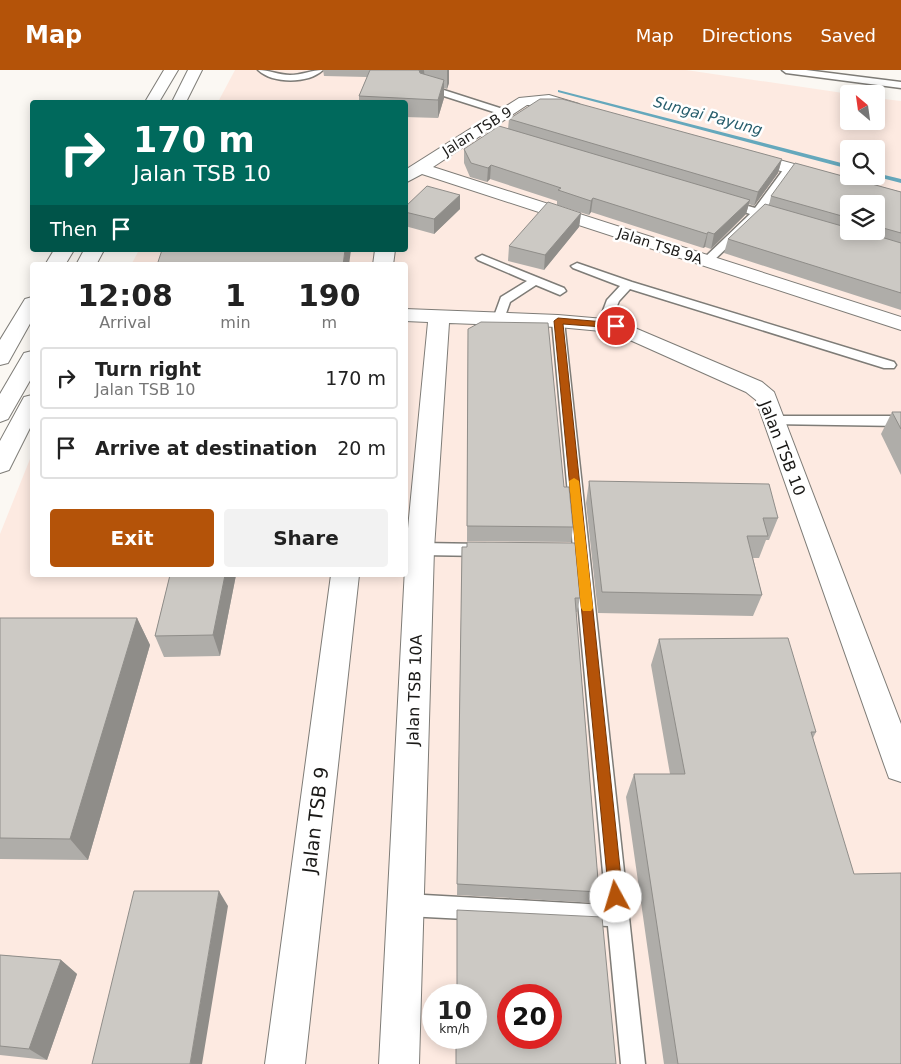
<!DOCTYPE html>
<html lang="en">
<head>
<meta charset="utf-8">
<style>
	:root { --surface:#fff; --page:#f2f2f2; --text:#222; --muted:#767676; --line:#e0e0e0; --accent:#b45309 }
	body { margin:0; font-family:"DejaVu Sans",sans-serif; background:var(--page); color:var(--text); height:100vh; display:flex; flex-direction:column; font-size:19px; white-space:nowrap }
	* { box-sizing:border-box; margin:0 }
	p { font-size:16px; color:var(--muted) }
	.icon { flex:none; width:28px; height:28px; fill:none; stroke:currentColor; stroke-width:2; stroke-linecap:round; stroke-linejoin:round }
	.map { position:relative; flex:1; overflow:hidden }
	.side { position:absolute; left:30px; top:192px; width:378px; height:315px; display:flex; flex-direction:column; background:var(--surface); border-radius:5px; box-shadow:0 2px 12px #0003 }
	.side>* { flex:none }
	.banner { position:absolute; left:30px; top:30px; width:378px; height:152px; border-radius:5px; box-shadow:0 2px 12px #0003; background:#00695c; color:#fff; overflow:hidden }
	.needle { width:32px; rotate:331deg }
	.tools { position:absolute; left:840px; top:15px; display:grid; gap:10px }
	.tools a { display:grid; place-items:center; width:45px; height:45px; border-radius:5px; background:var(--surface); box-shadow:0 2px 12px #0003; font-size:25px }
	.speed { position:absolute; left:422px; top:914px; display:flex; gap:10px; font-size:25px; font-weight:700; text-align:center }
	.speed>* { display:grid; place-content:center; width:65px; height:65px; border-radius:50%; background:var(--surface); box-shadow:0 2px 12px #0003; line-height:1 }
	.speed small { font-size:12px; font-weight:400 }
	.speed .limit { border:8px solid #d22; background:#fff; color:#111 }
	.pin { position:absolute; display:grid; place-items:center; width:42px; height:42px; color:#fff; margin:-21px; border:2px solid #fff; border-radius:50%; box-shadow:0 1px 5px #0007 }
	.me { position:absolute; width:55px; margin:-28px; rotate:354deg; stroke-linejoin:round; filter:drop-shadow(0 0 4px #0008) }
	.turn { display:flex; align-items:center; gap:18px; height:105px; padding:0 20px; font-size:22px }
	.turn .icon { width:65px; height:65px; stroke-width:2.5 }
	.turn b { display:block; font-size:35px; line-height:42px }
	.then { display:flex; align-items:center; height:48px; padding:0 20px; background:#0003; gap:10px; font-size:19px }
	.eta { display:flex; justify-content:space-evenly; align-items:center; height:85px; text-align:center }
	.eta b { font-size:30px; font-weight:800; line-height:35px }
	.action { display:flex; gap:10px; margin-top:auto; padding:10px 20px }
	.action a { flex:1; height:58px; border-radius:5px; background:var(--accent); color:#fff; font-size:20px; font-weight:800; line-height:58px; text-align:center }
	.action a+a { background:var(--page); color:var(--text) }
	ul { padding:0; list-style:none }
	li { display:flex; align-items:center; gap:15px; height:62px; margin:0 10px 8px; padding:0 10px; border:2px solid var(--line); border-radius:5px }
	li div { flex:1 }
	li b { display:block; font-size:19px }
	li em { font-style:normal }
	header { display:flex; align-items:center; gap:30px; box-sizing:border-box; height:70px; padding:0 25px; background:var(--accent); color:#fff }
	header strong { font-size:24px }
	nav { display:flex; gap:28px; margin-inline-start:auto; font-size:18px }
	.map>svg:first-child { display:block }
	.industrial { fill:#fdeae1; fill-rule:evenodd }
	.lines { fill:none; stroke-linecap:round; stroke-linejoin:round }
	.stream { fill:#65a8bc; fill-rule:evenodd }
	.lane-casing { stroke:#7e7c77; stroke-width:3 }
	.street-casing { stroke:#7e7c77; stroke-width:2 }
	.highway-casing { stroke:#7e7c77; stroke-width:2 }
	.lane { fill:#fff; fill-rule:evenodd }
	.street { fill:#fff; fill-rule:evenodd }
	.highway { fill:#fff; fill-rule:evenodd }
	.wall { fill:#afada9; fill-rule:evenodd }
	.shaded-wall { fill:#8f8d89 }
	.building { fill:#ccc9c4; stroke:#8f8d89; fill-rule:evenodd }
	.route { fill:#b45309; stroke:#753606 }
	.slow { fill:#f59e0b }
	.labels { text-anchor:middle; stroke-width:5; stroke-linejoin:round; paint-order:stroke }
	.far-street-label { font-size:14px; fill:#1a1917; stroke:#fff }
	.far-water-label { font-size:15px; font-style:italic; fill:#265d6c; stroke:#fff }
	.street-label { font-size:16px; fill:#1a1917; stroke:#fff }
	.near-street-label { font-size:19px; fill:#1a1917; stroke:#fff }
</style>
</head>
<body>
<header>
<strong>Map</strong>
<nav><a>Map</a><a>Directions</a><a>Saved</a></nav>
</header>
<div class="map">
<svg width="901" height="994" viewBox="0 0 901 994">
	<rect width="100%" height="100%" fill="#fbf8f3"/>
	<path class="industrial" d="M235,0H686L850,24L849,51H876V28L901,31V994H0V464L32,384V505H405V195H131L139,180H405V32H218ZM849,79H876V106H849ZM849,134H876V161H849ZM434,925H476V968H434ZM509,925H551V968H509Z"/>
	<g class="lines">
		<path class="stream" d="M558,20L849,95V99L558,22Z
			M876,103L901,109V113L874,106H876Z"/>
		<defs>
			<path id="lane" d="M258,0C269,0 279,5 290,5C302,5 312,0 323,0C308,14 273,14 258,0Z
				M782,0H806L901,12V18L786,3Z
				M425,14L506,40L508,42L506,44H500L422,19V15Z
				M790,95L795,98L764,141L780,148L779,150L775,151L759,147L711,193H703L701,191L703,189L750,144L723,135L722,133L723,131L727,130L755,138L786,96Z
				M482,185L564,218L566,221L560,225L536,215L510,232L503,252H495L493,249L501,227L527,211L478,190L476,188Z
				M577,193L632,212L894,292L896,295L894,298H884L630,219L619,231L608,257H600L598,254L607,230L620,216L573,198L571,196Z
				M558,247L564,251L645,994H621L608,856L406,846L398,843L395,835L398,827L406,824L606,835L552,251Z
				M775,346H901V356L770,354L768,351L770,348Z
				M420,473L485,474L491,476L493,480L491,484L485,486L420,485L414,483L412,479L414,475Z"/>
			<path id="street" d="M549,25L579,34L582,37L579,40L574,42L548,35H527L433,97L901,247V260L422,104L405,113V100L519,28Z
				M746,81L901,123V133L740,90L738,86L740,82Z
				M375,180H395L393,195H373Z
				M405,239L558,245L616,250L762,312L774,322L901,654V712L889,708L885,697L756,330L746,322L612,262L558,257L449,253L434,479L419,994H379L406,479L428,252L405,251Z
				M331,505H359L305,994H265Z"/>
			<path id="highway" d="M164,0H178L159,32H145Z
				M188,0H202L186,32H172Z
				M54,180H74L65,195H45Z
				M84,180H104L96,195H76Z
				M32,227V250L8,293L0,295V270L25,229Z
				M32,281V307L8,349L0,352V324L24,283Z
				M32,325V354L9,400L0,403V371L24,327Z"/>
		</defs>
		<use href="#lane" class="lane-casing"/>
		<use href="#street" class="street-casing"/>
		<use href="#highway" class="highway-casing"/>
		<use href="#lane" class="lane"/>
		<use href="#street" class="street"/>
		<use href="#highway" class="highway"/>
	</g>
	<path class="wall" d="M323,0H449V13L447,19L444,18V28L438,48L405,47V32H359V26L367,7L324,6Z
		M509,49L782,89L778,103L754,136L749,134L746,144L711,179L705,177L703,178L591,142L589,145L557,135V131L490,109L487,112L470,107L464,93V79L508,59Z
		M901,122V240L724,183L728,169L769,135L771,126ZM849,134H876V161H849Z
		M460,125V139L434,164L405,156V137Z
		M581,143L579,157L544,200L508,191L509,176Z
		M468,259L564,417L573,457L571,472L467,471Z
		M892,342H901V405L881,364Z
		M589,411L778,448L769,470H766L759,488H753L762,525L753,546L598,543L586,433Z
		M462,477L580,528L577,542H576L599,822L595,833L457,825Z
		M170,505H236L220,586L164,587L155,566Z
		M0,548H137L150,575L88,790L0,789Z
		M659,569L816,662L813,668L901,994H664L626,727L634,704H670L651,595Z
		M0,885L61,890L77,904L47,990L0,985Z"/>
	<path class="shaded-wall" d="M419,0H424L425,12Z
		M447,0H449V13L447,19Z
		M444,10V28L438,48V30Z
		M782,89L778,103L754,136L758,122Z
		M491,95L490,109L487,112L488,98Z
		M460,125V139L434,164V149Z
		M593,128L591,142L589,145L591,131Z
		M750,130L746,144L711,179L714,164Z
		M581,143L579,157L544,200L545,185Z
		M708,162L705,177L703,178L707,164Z
		M345,180H351L349,195H343Z
		M225,505H236L220,586L213,565Z
		M137,548L150,575L88,790L70,769Z
		M219,821L228,836L202,994H190Z
		M61,890L77,904L47,990L29,979Z"/>
	<path class="building" d="M370,0H419L420,3L444,10L438,30L359,26Z
		M540,29H562L782,89L758,122L509,49Z
		M499,56L750,130L714,164L708,162L707,164L593,128L591,131L558,120L561,118L491,95L488,98L471,93L464,79Z
		M795,93L901,122V163L876,156V134H849V148L771,126Z
		M427,116L460,125L434,149L405,142V137Z
		M548,132L581,143L545,185L509,176Z
		M765,134L849,158V161H861L901,173V223L728,169Z
		M162,180H345L343,195H157Z
		M481,252L548,253L564,417H569L573,457L467,456L468,259Z
		M892,342H901V359Z
		M589,411L769,414L778,448H763L768,466H747L762,525L602,522Z
		M467,472L575,473L580,528H575L599,822L457,814L462,477H467Z
		M170,505H225L213,565L155,566Z
		M0,548H137L70,769L0,768Z
		M788,568L816,662H811L854,804L901,803V994H678L634,704H685L659,569Z
		M134,821H219L190,994H92Z
		M457,840L602,847L616,994H456V968H476V925H457ZM509,925H551V968H509Z
		M0,885L61,890L29,979L0,976Z"/>
	<path class="route" d="M558,248L616,253L621,256L616,258L563,254L623,827L621,832L616,834L611,832L609,827L554,251Z"/>
	<path class="slow" d="M574,408L579,411L593,538L591,541H583L581,538L569,411Z"/>
	<g class="labels">
		<g class="far-street-label">
			<text transform="translate(477 61) rotate(-32)" y="5">Jalan TSB 9</text>
			<text transform="translate(660 176) rotate(18)" y="5">Jalan TSB 9A</text>
		</g>
		<g class="far-water-label">
			<text transform="translate(708 46) rotate(15)" y="5">Sungai Payung</text>
		</g>
		<g class="street-label">
			<text transform="translate(783 378) rotate(69)" y="6">Jalan TSB 10</text>
			<text transform="translate(414 620) rotate(-88)" y="6">Jalan TSB 10A</text>
		</g>
		<g class="near-street-label">
			<text transform="translate(315 750) rotate(-83)" y="7">Jalan TSB 9</text>
		</g>
	</g>
</svg>
<div class="tools">
<a><svg class="needle" viewBox="-14 -14 28 28"><path d="M0-13l5 13h-10z" fill="#e53935"/><path d="M0 13l5-13h-10z" fill="#767676"/></svg></a>
<a><svg class="icon" aria-label="search" viewBox="0 0 24 24"><circle cx="10" cy="10" r="6"/><path d="M15 15l6 6"/></svg></a>
<a><svg class="icon" aria-label="layers" viewBox="0 0 24 24"><path d="M12 4l9 5-9 5-9-5zM3 14l9 5 9-5"/></svg></a>
</div>
<div class="speed"><div>10<small>km/h</small></div><div class="limit">20</div></div>
<div class="pin" style="left:616px;top:256px;background:#d93025"><svg class="icon" aria-label="arrive" viewBox="0 0 24 24"><path d="M6 21V4h12l-3 4 3 4H6"/></svg></div>
<svg class="me" style="left:616px;top:827px" viewBox="-20 -20 40 40"><circle r="19" fill="#fff"/><path d="M0-13L10 11 0 6-10 11z" fill="#b45309"/></svg>
<div class="banner">
<div class="turn"><svg class="icon" aria-label="right" viewBox="0 0 24 24"><path d="M7 20v-9h11M14 6l5 5-5 5"/></svg><div><b>170 m</b>Jalan TSB 10</div></div>
<div class="then">Then<svg class="icon" aria-label="arrive" viewBox="0 0 24 24"><path d="M6 21V4h12l-3 4 3 4H6"/></svg></div>
</div>
<section class="side">
<div class="eta">
<div><b>12:08</b><p>Arrival</p></div>
<div><b>1</b><p>min</p></div>
<div><b>190</b><p>m</p></div>
</div>
<ul>
<li><svg class="icon" aria-label="right" viewBox="0 0 24 24"><path d="M7 20v-9h11M14 6l5 5-5 5"/></svg><div><b>Turn right</b><p>Jalan TSB 10</p></div><em>170 m</em></li>
<li><svg class="icon" aria-label="arrive" viewBox="0 0 24 24"><path d="M6 21V4h12l-3 4 3 4H6"/></svg><div><b>Arrive at destination</b></div><em>20 m</em></li>
</ul>
<div class="action"><a>Exit</a><a>Share</a></div>
</section>
</div>
</body>
</html>
